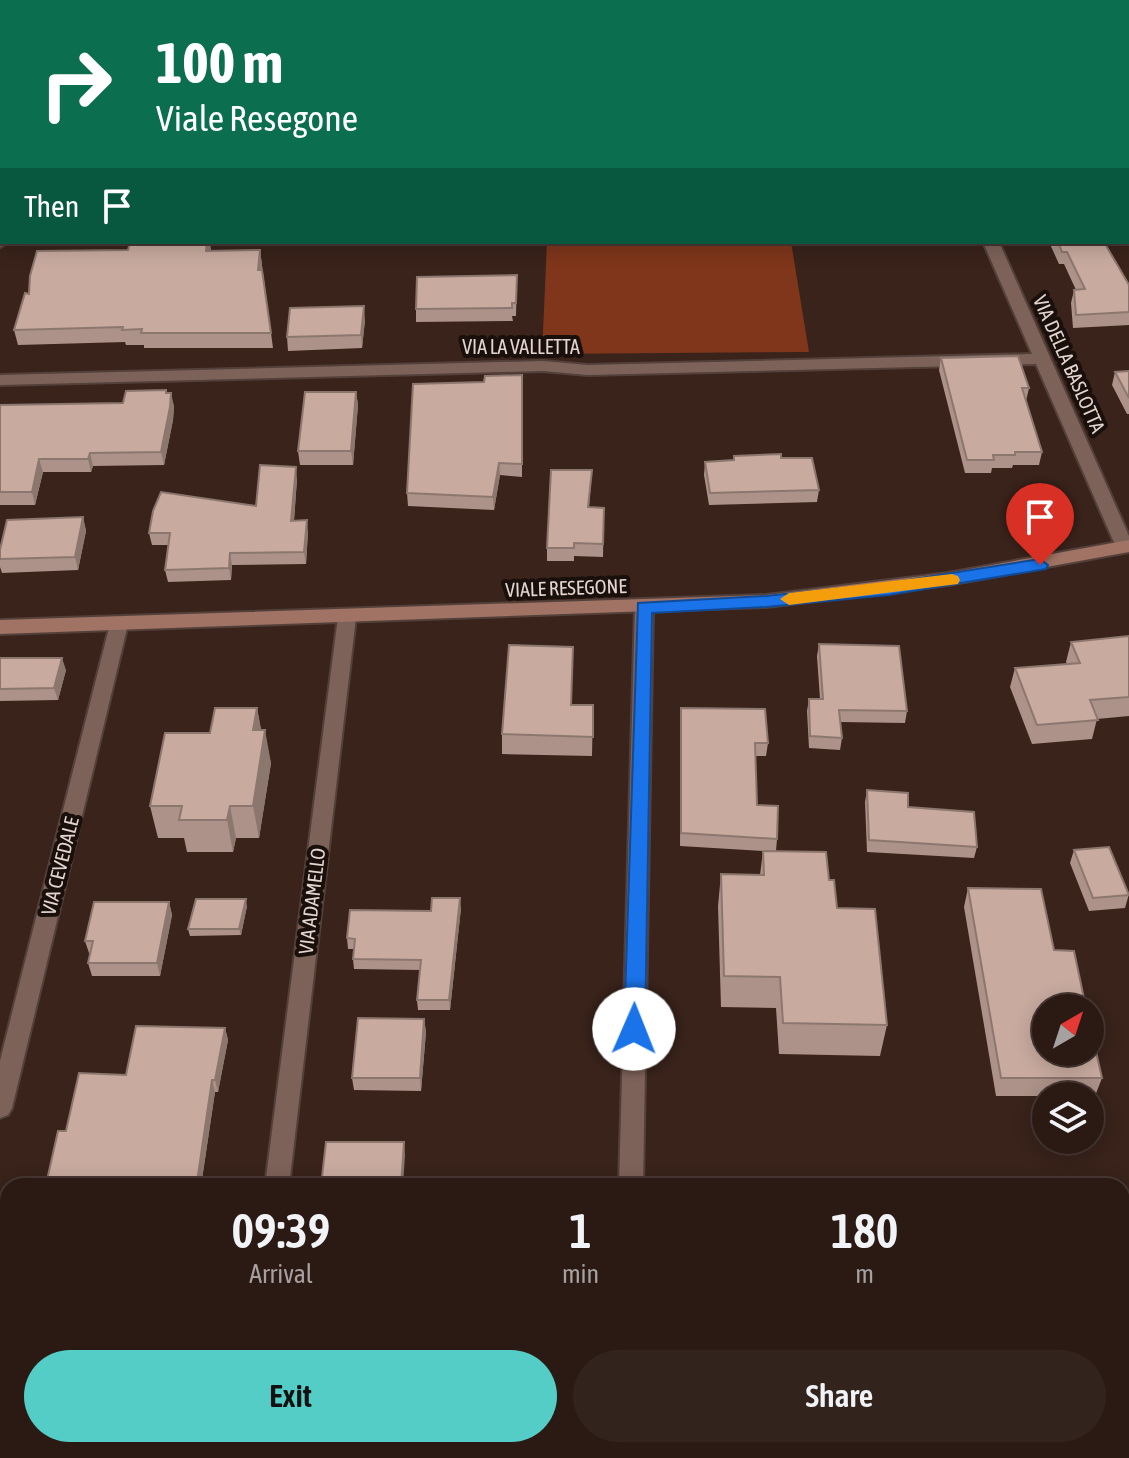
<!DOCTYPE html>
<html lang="en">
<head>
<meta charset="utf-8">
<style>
	:root { --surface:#2b1a14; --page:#33231d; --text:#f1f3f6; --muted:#a6a1a0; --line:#473834; --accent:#54cdc7 }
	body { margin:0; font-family:"Asap Condensed",sans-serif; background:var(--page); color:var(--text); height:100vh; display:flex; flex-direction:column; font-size:30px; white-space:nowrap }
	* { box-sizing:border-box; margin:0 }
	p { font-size:26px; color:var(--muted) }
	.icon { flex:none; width:44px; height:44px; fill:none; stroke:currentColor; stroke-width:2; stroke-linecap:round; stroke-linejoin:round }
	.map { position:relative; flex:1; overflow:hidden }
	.side { position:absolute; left:0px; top:1178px; width:1130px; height:280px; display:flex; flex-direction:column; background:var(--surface); border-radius:24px 24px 0 0; box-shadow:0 4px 20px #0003,0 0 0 2px var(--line) }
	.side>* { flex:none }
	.hud { position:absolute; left:0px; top:0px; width:1130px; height:244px; box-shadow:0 4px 20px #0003,0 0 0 2px var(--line); background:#0b6e4f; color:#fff; overflow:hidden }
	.needle { width:52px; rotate:39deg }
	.controls { position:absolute; left:1032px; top:994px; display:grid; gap:16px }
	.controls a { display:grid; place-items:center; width:72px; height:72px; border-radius:50%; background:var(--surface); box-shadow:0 4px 20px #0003,0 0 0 2px var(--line); font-size:40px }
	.pin { position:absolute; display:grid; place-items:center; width:68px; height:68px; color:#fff; margin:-82px -34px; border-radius:50% 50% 50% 0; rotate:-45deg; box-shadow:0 0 8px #0007 }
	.pin .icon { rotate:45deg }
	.me { position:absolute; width:88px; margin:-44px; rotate:1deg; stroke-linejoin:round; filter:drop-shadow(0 0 6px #0008) }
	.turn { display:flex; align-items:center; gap:28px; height:168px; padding:0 24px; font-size:36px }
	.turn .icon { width:104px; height:104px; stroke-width:2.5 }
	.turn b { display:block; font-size:56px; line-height:68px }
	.then { display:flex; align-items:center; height:76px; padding:0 24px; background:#0003; gap:16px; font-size:30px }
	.eta { display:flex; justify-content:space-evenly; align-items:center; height:136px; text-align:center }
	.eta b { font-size:48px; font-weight:600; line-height:56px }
	.cta { display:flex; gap:16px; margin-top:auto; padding:16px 24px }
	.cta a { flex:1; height:92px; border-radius:48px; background:var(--accent); color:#111; font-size:32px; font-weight:600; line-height:92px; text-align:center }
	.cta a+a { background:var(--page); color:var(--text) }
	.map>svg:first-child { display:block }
	.forest { fill:#7f361b }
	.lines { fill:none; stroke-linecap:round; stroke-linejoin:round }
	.street-casing { stroke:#53403a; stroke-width:4 }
	.secondary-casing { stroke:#53403a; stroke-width:4 }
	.street { fill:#7d6259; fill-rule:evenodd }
	.secondary { fill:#a07364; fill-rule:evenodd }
	.wall { fill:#ac9289 }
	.shaded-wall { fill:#8c776f }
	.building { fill:#c8aa9f; stroke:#8c776f; stroke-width:2 }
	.route { fill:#1a73e8; stroke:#114b97; stroke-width:2 }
	.slow { fill:#f59e0b }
	.labels { text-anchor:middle; stroke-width:8; stroke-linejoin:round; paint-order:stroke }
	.street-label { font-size:20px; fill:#e5d5d0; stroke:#190f0b }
</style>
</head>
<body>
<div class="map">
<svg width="1129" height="1458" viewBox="0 0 1129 1458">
	<rect width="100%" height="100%" fill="#39231b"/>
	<path class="forest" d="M547,242H791L809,352L542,354Z"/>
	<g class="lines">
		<defs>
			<path id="street" d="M2,233V242H8L0,247Z
				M983,242H999L1129,536V552L1119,551L1116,547L1036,364L588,375L543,371L0,385V375L543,361L588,365L1032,354Z
				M644,601L653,607L643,1186H619L635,607Z
				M347,610L356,617L289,1186H265L338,617Z
				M119,617L128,624L12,1108L8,1115L0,1118V1061L110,624Z
				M0,1265H8V1289H0Z
				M1122,1272H1129V1296H1122Z
				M1122,1428L1129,1431V1458H1112L1111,1450H1122Z
				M356,1450H384L383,1458H355Z
				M615,1450H643L642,1458H614Z"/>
			<path id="secondary" d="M1129,540V552L948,585L766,607L0,634V620L766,595L948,573Z"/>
		</defs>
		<use href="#street" class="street-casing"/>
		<use href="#secondary" class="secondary-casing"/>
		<use href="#street" class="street"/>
		<use href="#secondary" class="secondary"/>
	</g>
	<path class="wall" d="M1049,242H1104L1129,285V325L1073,328L1071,303L1074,290H1076L1064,264H1059Z
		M211,249V250H260L273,348H144V345H126L125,342L18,345L14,330L29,294Z
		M517,275L516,316H512L513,321L416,322V309Z
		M365,320L362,348L288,351L287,337Z
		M941,358L1029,388L1026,401L1042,452L1039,465H1013L1012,468H992L991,473H965L939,370Z
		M1129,371V414H1127L1112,385L1115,372Z
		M522,375V477L500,475L494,510L408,506L407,493L484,382Z
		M356,392L358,405L353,465H300L298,451Z
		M167,393L174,406L173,420L164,465L93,466L91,472H43L35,505H0V405L123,403Z
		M781,458L819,490L817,502L709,505L704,475L705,462Z
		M592,470L589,507L604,508L603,557L574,556V561H547V548Z
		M297,479L294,521L308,532L306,564L232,565L231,580L168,582L165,570L169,545H152L149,533L256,506Z
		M83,517L86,531L78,570L2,573L0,567V550Z
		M1129,636V716L1097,719L1092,739L1032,744L1010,687L1015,668L1067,664L1066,662L1071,642Z
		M819,644L907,711L905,723L840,722L842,738L840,750L809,748L807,711L809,699H820L817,656Z
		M573,647L571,705H593L592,756L502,754V734Z
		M0,658L66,670L58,700L0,701Z
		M257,708L261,730L271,763L259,838H236L233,852H187L184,838H158L150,806L210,733Z
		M681,708L768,743L766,756H755L757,805L777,839L776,851L829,880L837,908L887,1025L880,1056L779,1054L776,1008L721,1007L718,906L721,874L760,875L763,851L680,846Z
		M867,790L908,807L977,847L974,858L867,852L865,802Z
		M1074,850L1129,894L1125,908L1089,911L1070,863Z
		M968,888L1054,950L1102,1078L1095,1096H996L964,907Z
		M169,902L172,915L160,976H92L88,963L90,954L89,953L85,941Z
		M247,906L241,935L190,936L188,929Z
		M461,908L450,1010H418L417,1000L420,970L354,969L353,959L354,949H348L347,938L431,911Z
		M424,1019L426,1032L421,1091L354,1090L352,1078Z
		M225,1028L228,1040L218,1092H215L201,1186H49L47,1180L66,1131L126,1075Z
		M0,1315H8V1414H0Z"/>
	<path class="shaded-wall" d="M207,242H210L211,249L208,266L206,251Z
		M260,250L262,265L260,285L258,270Z
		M364,306L365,320L362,348L361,335Z
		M356,392L358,405L353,465L351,451Z
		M171,393L174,406L173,420L164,465L161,452Z
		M90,453L93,466L91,472L88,459Z
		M39,459L43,472L35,505L32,492Z
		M499,463L500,475L494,510L493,497Z
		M296,467L297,479L293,533L291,521Z
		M83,517L86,531L78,570L75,557Z
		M307,520L308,532L306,564L304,552Z
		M230,553L232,565L231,580L229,568Z
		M62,658L66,670L58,700L54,688Z
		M257,708L263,740L253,730Z
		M265,730L271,763L259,838L253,806Z
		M230,806L236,838L233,852L227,820Z
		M460,898L461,908L450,1010L449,1000Z
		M246,899L247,906L241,935L239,929Z
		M169,902L172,915L160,976L157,963Z
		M424,1019L426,1032L421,1091L420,1078Z
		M225,1028L228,1040L218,1092L215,1080Z
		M212,1080L215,1092L201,1186H198L197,1182Z
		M404,1142L405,1155L403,1186H401Z
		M119,1450H127L125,1458H118Z
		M294,1450H299L298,1458H293Z"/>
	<path class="building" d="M244,0H295L294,2H243Z
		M1129,103V197H1128V104Z
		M130,242H207L206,251L260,250L258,270H262L271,333H141L142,329L122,330L123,327L14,330L25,293L29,294L30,276L37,251L128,250Z
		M1058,242H1104L1129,285V312L1076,315L1074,290L1085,289L1067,252H1062Z
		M517,275L516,303H512V308L416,309L417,277Z
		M364,306L361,335L287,337L290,308Z
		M1018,356L1029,388H1022L1042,452H1015V455H993L994,460H967L941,358Z
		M1129,371V398L1115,372Z
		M522,375V464L499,463L493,497L407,493L413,384L484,382L485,376Z
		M166,390V393H171L170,407L161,452L90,453L88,459H39L32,492H0V405L123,403L126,391Z
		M305,392H356L351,451H298Z
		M781,454V458H812L819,490L710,493L705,462L734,460V456Z
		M260,465L296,467L291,521L307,520L304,552L230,553L229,568L165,570L170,533H149L153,511L161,492L256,506Z
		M551,470H592L588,507L604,508L603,544L574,543V548H547Z
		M83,517L75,557L0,559V550L7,520Z
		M1129,636V697L1090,700L1098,720L1037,725L1015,668L1080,663L1071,642Z
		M819,644L899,646L907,711L839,710L842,738L810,736L809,699H823Z
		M509,645L573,647L571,705H593V737L502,734Z
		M0,658H62L54,688L0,689Z
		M215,708H257L253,730H265L253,806H230L227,820H179L182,806H150L165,733H210Z
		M681,708L765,709L768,743H755L757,805L778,806L777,839L681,833Z
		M867,790L908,793V807L974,812L977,847L869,840Z
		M1109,847L1129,895L1093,898L1074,850Z
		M763,851L826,852L829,880H834L837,908L875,909L887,1025L783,1023L780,977L724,976L721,874L764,875Z
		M968,888L1041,889L1054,950L1074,951L1086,1008H1046V1052H1090V1025L1102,1078H1001Z
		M432,898H460L449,1000H417L421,960L353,959L355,939L347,938L350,910L431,911Z
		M196,899H246L239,929H188Z
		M94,902H169L157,963H88L93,941H85Z
		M358,1018L424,1019L420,1078H352Z
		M136,1026L225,1028L215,1080H212L197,1182L47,1180L58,1131H66L79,1073L126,1075Z
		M326,1142H404L401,1186H321Z
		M0,1315H8V1401H0Z
		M79,1450H119L118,1458H78Z
		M211,1450H294L293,1458H210Z
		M446,1450H525V1458H446Z"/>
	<path class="route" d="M1040,559L1048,565L1046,569L889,595L766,607L652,613L645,1029L642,1035L634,1037L627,1035L624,1029L638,603L766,596L889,583Z"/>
	<path class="slow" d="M952,574L958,576L960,580L958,584L789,605L780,599L789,593Z"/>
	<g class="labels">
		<g class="street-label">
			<text x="521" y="354">VIA LA VALLETTA</text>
			<text transform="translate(1069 364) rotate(66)" y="7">VIA DELLA BASLOTTA</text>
			<text transform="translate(566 588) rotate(-2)" y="7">VIALE RESEGONE</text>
			<text transform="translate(60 866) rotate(-76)" y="7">VIA CEVEDALE</text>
			<text transform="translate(312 901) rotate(-83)" y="7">VIA ADAMELLO</text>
		</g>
	</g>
</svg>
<div class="controls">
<a><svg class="needle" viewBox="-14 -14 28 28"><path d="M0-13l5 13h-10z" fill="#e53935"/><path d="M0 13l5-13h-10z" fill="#a6a1a0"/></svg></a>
<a><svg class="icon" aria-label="layers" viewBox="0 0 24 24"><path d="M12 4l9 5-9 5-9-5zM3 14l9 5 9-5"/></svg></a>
</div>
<div class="pin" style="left:1040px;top:565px;background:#d93025"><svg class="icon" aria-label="arrive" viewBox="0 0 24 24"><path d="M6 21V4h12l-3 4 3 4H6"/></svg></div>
<svg class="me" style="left:634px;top:1029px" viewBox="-20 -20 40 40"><circle r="19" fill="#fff"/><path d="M0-13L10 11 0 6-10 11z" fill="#1a73e8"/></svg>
<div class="hud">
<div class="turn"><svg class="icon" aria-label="right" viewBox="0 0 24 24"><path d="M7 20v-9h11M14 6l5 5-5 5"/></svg><div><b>100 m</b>Viale Resegone</div></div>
<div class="then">Then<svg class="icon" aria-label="arrive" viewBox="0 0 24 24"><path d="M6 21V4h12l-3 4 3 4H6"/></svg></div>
</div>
<section class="side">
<div class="eta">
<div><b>09:39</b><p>Arrival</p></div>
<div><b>1</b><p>min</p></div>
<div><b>180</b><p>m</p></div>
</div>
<div class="cta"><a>Exit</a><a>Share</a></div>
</section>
</div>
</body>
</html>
